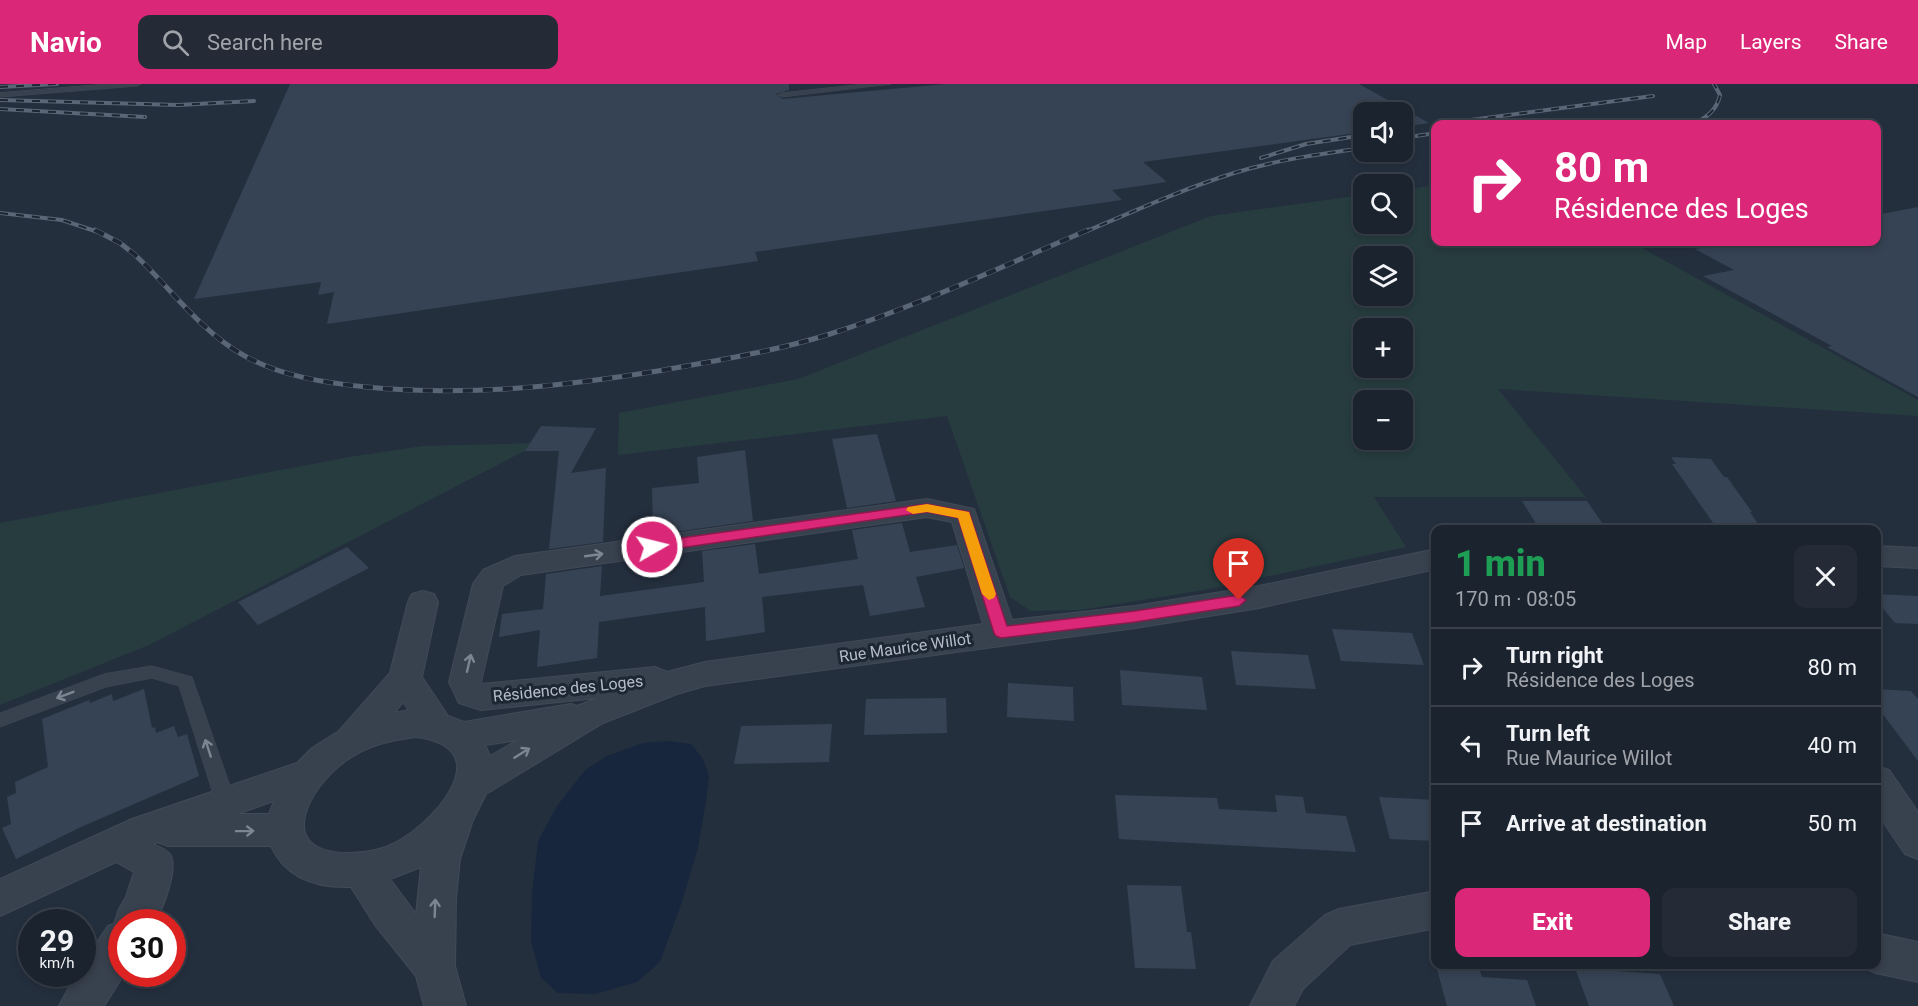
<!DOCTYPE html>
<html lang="en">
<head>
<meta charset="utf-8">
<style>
	:root { --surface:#1b232e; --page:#242b36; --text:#f1f3f6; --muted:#a0a4aa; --line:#39404a; --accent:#db2777 }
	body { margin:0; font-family:Roboto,sans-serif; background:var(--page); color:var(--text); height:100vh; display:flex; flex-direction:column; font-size:22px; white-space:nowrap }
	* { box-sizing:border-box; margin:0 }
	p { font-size:20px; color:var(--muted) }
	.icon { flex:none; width:33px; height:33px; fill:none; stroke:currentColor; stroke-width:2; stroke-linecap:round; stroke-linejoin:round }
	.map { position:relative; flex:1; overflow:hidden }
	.sheet { position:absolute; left:1431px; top:441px; width:450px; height:444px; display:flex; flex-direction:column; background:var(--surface); border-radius:12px; box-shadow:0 3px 9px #0003,0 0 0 2px var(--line) }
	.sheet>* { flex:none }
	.guide { position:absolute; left:1431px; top:36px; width:450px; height:126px; border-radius:12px; box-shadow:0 3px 9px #0003,0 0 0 2px var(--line); background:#db2777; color:#fff; overflow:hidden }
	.tools { position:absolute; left:1353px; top:18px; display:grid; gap:12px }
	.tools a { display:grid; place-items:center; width:60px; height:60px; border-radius:12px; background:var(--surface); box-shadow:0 3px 9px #0003,0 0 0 2px var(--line); font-size:30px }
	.speed { position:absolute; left:18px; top:825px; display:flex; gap:12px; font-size:30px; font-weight:700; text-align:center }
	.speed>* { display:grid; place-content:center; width:78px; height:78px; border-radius:50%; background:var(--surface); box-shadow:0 3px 9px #0003,0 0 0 2px var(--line); line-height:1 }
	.speed small { font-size:15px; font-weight:400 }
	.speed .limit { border:9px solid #d22; background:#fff; color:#111 }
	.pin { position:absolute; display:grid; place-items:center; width:51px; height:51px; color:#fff; margin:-62px -26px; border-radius:50% 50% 50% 0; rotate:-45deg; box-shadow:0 0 6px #0007 }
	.pin .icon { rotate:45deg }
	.me { position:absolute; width:66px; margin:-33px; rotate:82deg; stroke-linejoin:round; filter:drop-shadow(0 0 4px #0008) }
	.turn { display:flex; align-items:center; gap:21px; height:126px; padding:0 24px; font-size:27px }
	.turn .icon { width:78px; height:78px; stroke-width:2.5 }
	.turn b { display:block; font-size:42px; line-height:51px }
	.round { display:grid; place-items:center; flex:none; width:63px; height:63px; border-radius:12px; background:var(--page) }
	.summary { display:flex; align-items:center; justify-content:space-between; height:102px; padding:0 24px }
	h1 { font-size:36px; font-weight:800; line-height:45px; color:#1e9e55 }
	.action { display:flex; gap:12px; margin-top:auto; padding:12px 24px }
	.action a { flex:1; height:69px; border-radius:12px; background:var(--accent); color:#fff; font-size:24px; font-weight:800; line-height:69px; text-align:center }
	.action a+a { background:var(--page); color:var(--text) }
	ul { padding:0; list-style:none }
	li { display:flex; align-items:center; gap:18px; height:78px; padding:0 24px; border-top:2px solid var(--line) }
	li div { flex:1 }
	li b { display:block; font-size:22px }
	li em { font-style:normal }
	header { display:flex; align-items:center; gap:36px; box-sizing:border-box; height:84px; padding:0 30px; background:var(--accent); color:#fff }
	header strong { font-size:28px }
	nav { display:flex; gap:33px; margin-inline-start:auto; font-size:21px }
	.search { width:420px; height:54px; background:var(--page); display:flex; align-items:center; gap:15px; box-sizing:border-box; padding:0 21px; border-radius:12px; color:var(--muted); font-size:22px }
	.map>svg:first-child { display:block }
	.green { fill:#263c3f; fill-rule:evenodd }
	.water { fill:#17263c }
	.building { fill:#364354 }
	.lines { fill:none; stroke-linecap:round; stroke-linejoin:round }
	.service-casing { stroke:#414a57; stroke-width:1 }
	.minor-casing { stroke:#414a57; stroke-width:2 }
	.service { fill:#38414e; fill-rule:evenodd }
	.minor { fill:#38414e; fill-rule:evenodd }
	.rail-far1-casing { stroke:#5a6575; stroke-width:4 }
	.rail-casing { stroke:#5a6575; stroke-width:5 }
	.rail-far1 { stroke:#1d2633; stroke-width:2; stroke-dasharray:8; stroke-linecap:butt }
	.rail { stroke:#1d2633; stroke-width:4; stroke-dasharray:10; stroke-linecap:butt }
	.oneway { stroke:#7c8592 }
	.route { fill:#db2777; stroke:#8e194d; stroke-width:1.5 }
	.slow { fill:#f59e0b }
	.labels { text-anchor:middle; stroke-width:6; stroke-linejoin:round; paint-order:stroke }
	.street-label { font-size:16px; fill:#b4bcc9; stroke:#1d2633 }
</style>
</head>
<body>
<header>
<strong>Navio</strong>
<div class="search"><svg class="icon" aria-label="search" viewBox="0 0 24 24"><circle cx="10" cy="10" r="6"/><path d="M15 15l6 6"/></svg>Search here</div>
<nav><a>Map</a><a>Layers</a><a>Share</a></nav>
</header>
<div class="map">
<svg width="1918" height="922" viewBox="0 0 1918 922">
	<rect width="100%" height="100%" fill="#242f3e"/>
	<path class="green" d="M1435,101L1436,158H1631L1918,316V332L1498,305L1586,413H1374L1406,463L1204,506L1080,526L1031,527L1010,513L947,332L618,371L619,329L798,295L1211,132L1363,111L1364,140H1402L1403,106ZM1364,172H1402V212H1364ZM1364,244H1402V284H1364ZM1364,316H1402V356H1364Z
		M540,359L149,561L0,621V439L355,372L423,362Z"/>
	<path class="water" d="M668,657L691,660L703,675L709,692L706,717L698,764L682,818L660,878L637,898L595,910L558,909L541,894L531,857L532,809L538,757L557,722L585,686L607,672L643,659Z"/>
	<path class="building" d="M290,0H789V6L776,10L782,15L946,0H1359L1429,39L1402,43V28H1364V48L1143,78L1167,98L1112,106L1122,116L755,168L758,177L327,240L334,208L318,211L321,198L194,215Z
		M1918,123V313L1827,263L1832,262L1703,192L1734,186L1695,165L1734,158H1876V131Z
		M541,342L596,344L571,389L606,384L603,458L549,465L559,367H525Z
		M877,350L896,417L847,424L832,355Z
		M745,366L753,437L653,451L652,404L699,399L697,373Z
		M1671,373L1711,375L1724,393H1727L1752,428H1750L1758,440L1745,439L1749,446H1718L1672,380H1676Z
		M1522,417H1587L1607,446H1540Z
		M902,439L910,468L957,461L964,484L916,493L925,523L870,532L863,501L762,513L765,548L706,557L705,523L599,538L597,574L537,583L540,546L499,553L502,530L543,525L546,490L602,482L600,512L704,498L702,467L755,460L759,490L858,475L852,446Z
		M347,463L369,484L258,541L238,518Z
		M1876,510L1918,512V540L1895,539L1876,516Z
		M1332,545L1412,549L1424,581L1341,577Z
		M1231,567L1308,571L1316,605L1236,601Z
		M1120,586L1202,593L1207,626L1122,621Z
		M1008,599L1073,603L1074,637L1007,633Z
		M144,605L152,644L155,643L156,649L174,642L178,653L187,650L199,692L81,743L16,775L2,744L11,740L7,713L16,709L15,698L48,683L42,635L89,616L90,619L112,610L113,617Z
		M1876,605L1911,607L1918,615V677L1876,621Z
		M946,614L947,649L864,651L866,615Z
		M832,640L829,678L734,680L741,642Z
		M1115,711L1217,714L1219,725L1277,728L1275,711L1303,713L1306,729L1346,732L1356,768L1119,755Z
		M1379,713L1436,716V757L1390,755Z
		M1127,801L1181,802L1187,848H1191L1196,885L1135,884Z
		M1575,884L1660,890L1674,922H1589Z
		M1437,885L1480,887L1482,893L1527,896L1536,922H1447Z"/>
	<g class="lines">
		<defs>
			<path id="service" d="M108,0H141L137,2L0,13V9Z
				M865,0H891L782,13L778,11L782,9Z
				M152,582L192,593L236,719L233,725L226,727L219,725L216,719L179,602L152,594L106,603L0,643V629L104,590Z"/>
			<path id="minor" d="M927,415L974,425L1012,536L1135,522L1259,502L1436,465V485L1259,524L1135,544L705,602L677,610L603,639L486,710L473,736L460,775L456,814L455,882L466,922H424L416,892L375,841L351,803C318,804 286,795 271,762H168L157,758L153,760C159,763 166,765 170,770C179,784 163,824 155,838H122V890H124L104,922H59L76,890H82V880L108,842L114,840L119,825L126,813L134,788L116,778L0,832V795L132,735L297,679L312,664L339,647L390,589L408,518L412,510L423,507L434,510L438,518L422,593L448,632L464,638L571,620L577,622L598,614L481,626L459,619L449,598L473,500L483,486L515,472ZM927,433L952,438L983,540L705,578L667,588L655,583L482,600L481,598L503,502L521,491ZM403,618L409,626L394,629ZM416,653C504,664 430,746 386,763C374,767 361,769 349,769C272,769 309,702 347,676C368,661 391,656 416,653ZM518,656L490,672L485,661ZM274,717L269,730H237ZM421,783L416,830L390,795Z
				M1876,462L1918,464V484L1876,482Z
				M1876,682L1889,686L1918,728V775L1905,770L1876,727Z
				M1436,807V844L1350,861L1303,905L1294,922H1250L1273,877L1325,831L1339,825Z
				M1876,849L1918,858V898L1876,889L1862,883L1860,880H1876Z"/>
		</defs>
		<use href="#service" class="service-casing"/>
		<use href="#minor" class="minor-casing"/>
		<use href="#service" class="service"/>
		<use href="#minor" class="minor"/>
		<defs>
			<path id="rail-far1" d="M0,3L57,0
				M0,16L178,21L254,17
				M0,25L145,33
				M1440,40L1653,12
				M1694,40C1707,33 1717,26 1720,11L1714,0
				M1402,54L1436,49
				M1261,74L1306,60L1364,51
				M0,129L62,136L98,148
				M1085,148C1134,127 1183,105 1234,89C1276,76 1320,70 1364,64"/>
			<path id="rail" d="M95,146L120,159L134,170C170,203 199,246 243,271C280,292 325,299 367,303C466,313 566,302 664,286C720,276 776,267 830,250C918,222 1003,182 1088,146"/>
		</defs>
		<use href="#rail-far1" class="rail-far1-casing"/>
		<use href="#rail" class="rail-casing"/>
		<use href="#rail-far1" class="rail-far1"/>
		<use href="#rail" class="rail"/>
	</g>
	<defs><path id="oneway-shaft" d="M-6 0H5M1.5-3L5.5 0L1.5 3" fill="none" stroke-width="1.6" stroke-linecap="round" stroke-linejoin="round" transform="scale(1.5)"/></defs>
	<g class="oneway">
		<use href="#oneway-shaft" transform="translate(594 471) rotate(-8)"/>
		<use href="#oneway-shaft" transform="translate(469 579) rotate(-77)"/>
		<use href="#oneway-shaft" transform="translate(65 611) rotate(159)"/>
		<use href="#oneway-shaft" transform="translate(208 664) rotate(-108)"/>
		<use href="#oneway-shaft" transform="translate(522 669) rotate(-32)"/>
		<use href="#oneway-shaft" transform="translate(245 747) rotate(-1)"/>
		<use href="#oneway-shaft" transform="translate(435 824) rotate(-88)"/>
	</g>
	<path class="route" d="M927,420L969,428L1007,542L1135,527L1239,511L1246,516L1239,522L1135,538L1001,554L996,552L994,549L958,434L927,428L652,468L645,463L652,458Z"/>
	<path class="slow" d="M927,420L969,428L996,510L994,514L989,516L982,510L958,434L927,428L913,430L906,426L908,423Z"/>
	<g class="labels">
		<g class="street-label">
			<text transform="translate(905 563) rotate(-8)" y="6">Rue Maurice Willot</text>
			<text transform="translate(568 604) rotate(-6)" y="6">Résidence des Loges</text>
		</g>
	</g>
</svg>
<div class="tools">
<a><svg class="icon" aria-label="sound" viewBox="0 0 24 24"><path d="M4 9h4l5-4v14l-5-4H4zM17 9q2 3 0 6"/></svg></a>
<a><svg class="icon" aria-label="search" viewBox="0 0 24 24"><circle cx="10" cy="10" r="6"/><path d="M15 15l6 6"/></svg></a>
<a><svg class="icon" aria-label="layers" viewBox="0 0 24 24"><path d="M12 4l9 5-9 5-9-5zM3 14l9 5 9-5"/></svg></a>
<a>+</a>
<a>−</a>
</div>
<div class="speed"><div>29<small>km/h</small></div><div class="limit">30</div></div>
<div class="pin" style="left:1239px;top:516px;background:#d93025"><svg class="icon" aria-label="arrive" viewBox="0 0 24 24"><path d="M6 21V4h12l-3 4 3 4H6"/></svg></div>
<svg class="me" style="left:652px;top:463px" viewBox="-20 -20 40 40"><circle r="17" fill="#db2777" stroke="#fff" stroke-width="3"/><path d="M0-11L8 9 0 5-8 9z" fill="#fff"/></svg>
<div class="guide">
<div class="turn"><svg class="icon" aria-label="right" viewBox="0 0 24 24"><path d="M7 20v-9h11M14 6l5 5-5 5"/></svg><div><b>80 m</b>Résidence des Loges</div></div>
</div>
<section class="sheet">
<div class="summary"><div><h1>1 min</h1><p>170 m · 08:05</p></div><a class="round"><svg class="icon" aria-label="close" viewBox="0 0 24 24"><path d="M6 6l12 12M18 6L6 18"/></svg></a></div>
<ul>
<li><svg class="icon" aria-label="right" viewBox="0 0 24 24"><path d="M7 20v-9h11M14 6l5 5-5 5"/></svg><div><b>Turn right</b><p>Résidence des Loges</p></div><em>80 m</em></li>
<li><svg class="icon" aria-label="left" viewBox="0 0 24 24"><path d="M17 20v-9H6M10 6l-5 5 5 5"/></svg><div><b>Turn left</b><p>Rue Maurice Willot</p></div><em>40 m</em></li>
<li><svg class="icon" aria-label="arrive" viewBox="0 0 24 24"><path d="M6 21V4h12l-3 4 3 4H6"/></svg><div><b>Arrive at destination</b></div><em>50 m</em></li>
</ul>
<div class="action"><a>Exit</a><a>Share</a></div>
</section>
</div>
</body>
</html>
